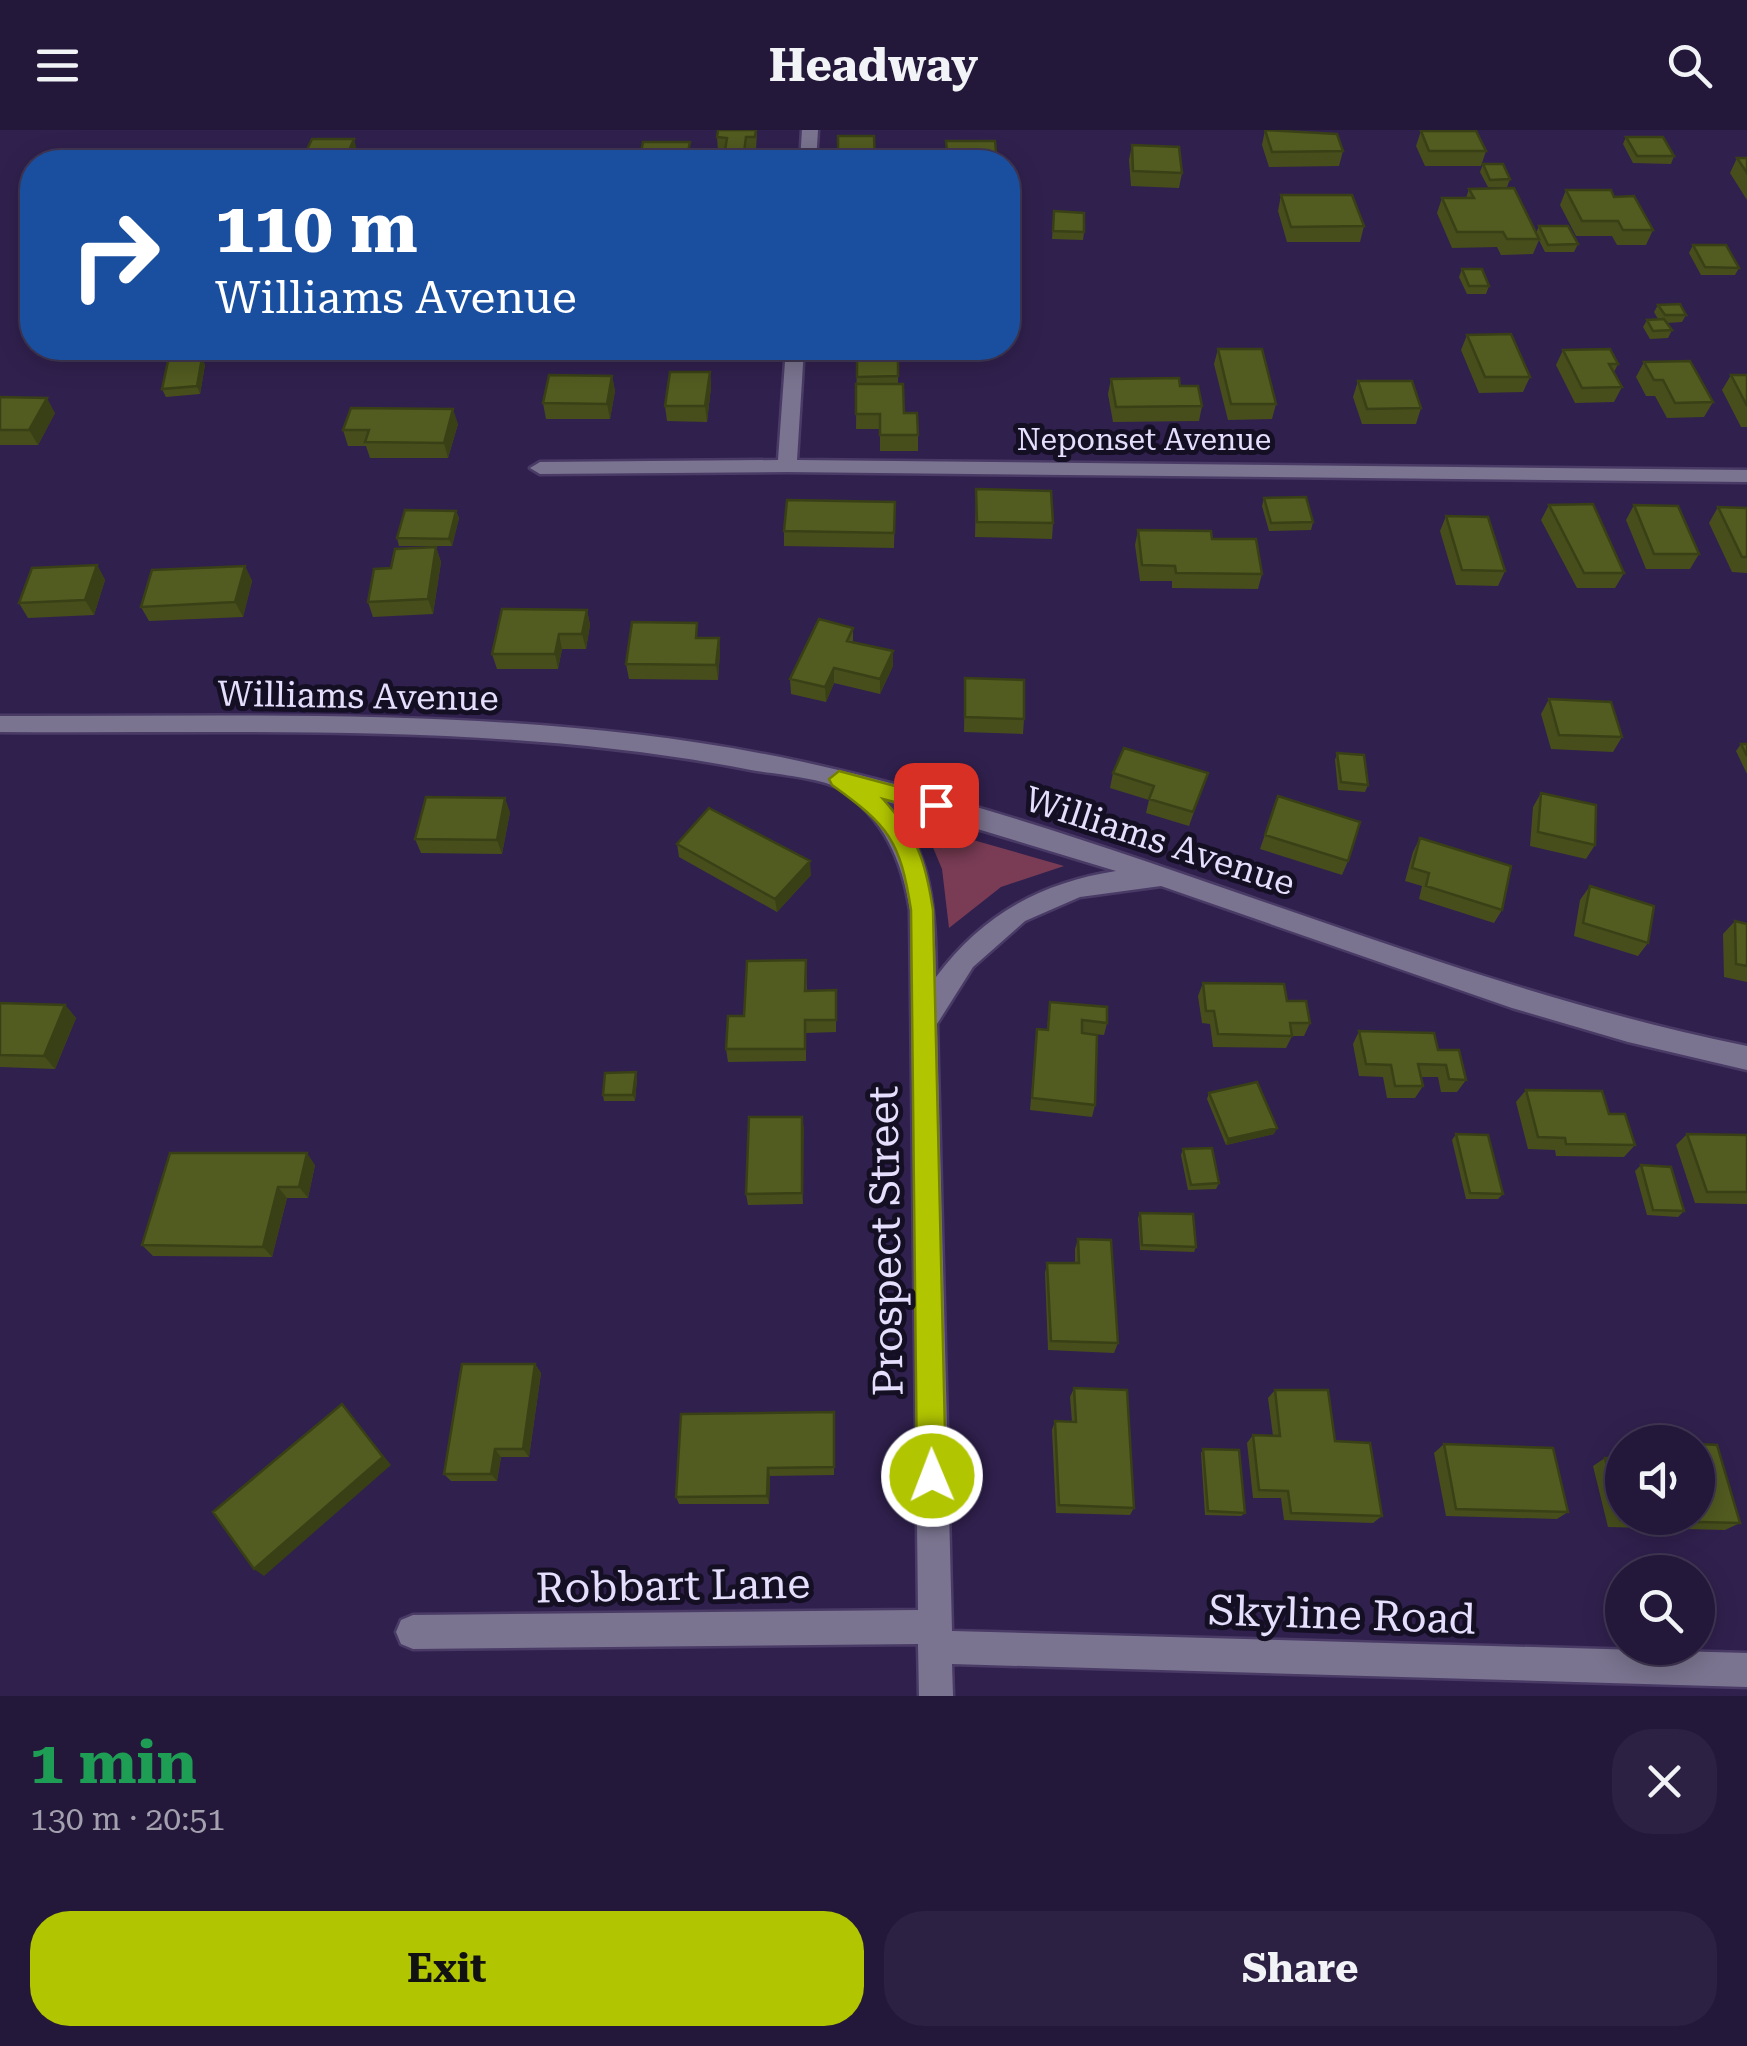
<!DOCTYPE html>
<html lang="en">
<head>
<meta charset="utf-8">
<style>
	:root { --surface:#24183a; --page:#2c2142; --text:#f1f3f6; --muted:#a3a0af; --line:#413754; --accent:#b1c500 }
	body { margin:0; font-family:"Roboto Serif",serif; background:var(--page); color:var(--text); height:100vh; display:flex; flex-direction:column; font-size:38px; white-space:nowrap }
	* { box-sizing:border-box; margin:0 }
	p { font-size:32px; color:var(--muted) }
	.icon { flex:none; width:55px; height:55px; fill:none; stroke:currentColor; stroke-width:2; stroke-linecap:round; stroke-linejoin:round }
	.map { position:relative; height:1566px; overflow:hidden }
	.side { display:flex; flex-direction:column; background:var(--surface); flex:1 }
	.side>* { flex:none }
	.banner { position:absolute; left:20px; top:20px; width:1000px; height:210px; border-radius:40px; box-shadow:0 5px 25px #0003,0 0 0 2px var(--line); background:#1a4fa0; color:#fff; overflow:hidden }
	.controls { position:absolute; left:1605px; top:1295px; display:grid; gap:20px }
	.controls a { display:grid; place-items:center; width:110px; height:110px; border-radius:50%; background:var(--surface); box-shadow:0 5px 25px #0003,0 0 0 2px var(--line); font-size:50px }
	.pin { position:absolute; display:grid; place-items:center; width:85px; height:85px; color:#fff; margin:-42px; border-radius:20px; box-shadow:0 5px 15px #0006 }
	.me { position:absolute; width:110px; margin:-55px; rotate:359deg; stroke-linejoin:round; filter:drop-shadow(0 0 8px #0008) }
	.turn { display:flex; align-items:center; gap:35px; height:210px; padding:0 30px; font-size:45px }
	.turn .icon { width:130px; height:130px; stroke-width:2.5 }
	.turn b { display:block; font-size:70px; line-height:85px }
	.round { display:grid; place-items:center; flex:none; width:105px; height:105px; border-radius:40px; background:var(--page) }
	.headline { display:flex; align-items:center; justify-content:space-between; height:170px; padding:0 30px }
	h1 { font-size:60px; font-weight:700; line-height:75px; color:#1e9e55 }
	.cta { display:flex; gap:20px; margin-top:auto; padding:20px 30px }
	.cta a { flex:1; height:115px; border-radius:40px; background:var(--accent); color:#111; font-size:40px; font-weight:700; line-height:115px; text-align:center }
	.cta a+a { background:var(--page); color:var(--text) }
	header { display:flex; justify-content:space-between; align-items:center; height:130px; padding:0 30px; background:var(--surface); font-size:45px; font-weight:700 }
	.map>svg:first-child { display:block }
	.green { fill:#793c54 }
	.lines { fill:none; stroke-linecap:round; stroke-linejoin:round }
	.minor-casing { stroke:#493b66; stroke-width:5 }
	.minor { fill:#7b7490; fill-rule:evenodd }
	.wall { fill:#474e1c }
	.shaded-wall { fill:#394016 }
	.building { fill:#525b20; stroke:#394016; stroke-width:2.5 }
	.route { fill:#b1c500; stroke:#738000; stroke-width:2.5 }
	.labels { text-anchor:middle; stroke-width:10; stroke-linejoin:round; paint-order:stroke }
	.far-street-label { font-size:30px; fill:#e5defc; stroke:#150f23 }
	.street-label { font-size:35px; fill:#e5defc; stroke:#150f23 }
	.near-street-label { font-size:42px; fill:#e5defc; stroke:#150f23 }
</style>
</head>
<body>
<header><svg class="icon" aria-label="menu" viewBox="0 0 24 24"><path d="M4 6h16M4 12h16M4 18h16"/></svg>Headway<svg class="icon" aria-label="search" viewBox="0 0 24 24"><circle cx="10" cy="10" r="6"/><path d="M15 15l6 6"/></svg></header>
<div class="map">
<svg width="1747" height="1566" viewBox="0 0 1747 1566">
	<rect width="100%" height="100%" fill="#30204e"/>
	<path class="green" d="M924,696L1064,736L1001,757L949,798L942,739Z"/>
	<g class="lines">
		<defs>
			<path id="minor" d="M802,0H818L816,32H800Z
				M786,218H804L797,330L1747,340V352L787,342L540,344L530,338L540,332L778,330Z
				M0,586C266,587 537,575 799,631C1122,701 1423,850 1747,916V940L1628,912L1512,878L1161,756L1080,767L1025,791L973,837L937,894L952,1501L1747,1523V1557L952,1534L953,1566H919L918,1514L413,1519L401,1514L396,1502L401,1490L413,1485L918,1480L910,780C902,730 884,688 840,659C823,648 773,644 751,640C505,592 250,604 0,602ZM885,671L1116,741C1040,753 982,785 936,847C935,784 934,718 885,671Z"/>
		</defs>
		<use href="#minor" class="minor-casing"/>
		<use href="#minor" class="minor"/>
	</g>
	<path class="wall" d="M757,0L756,22H747L746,30L724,22H718L717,7Z
		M1265,0L1343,21L1339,36L1269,37L1262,15Z
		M1421,1L1486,21L1481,36H1425L1416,16Z
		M1626,7L1674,26L1671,34L1633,33L1623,14Z
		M1132,15L1182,43L1179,58L1131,56L1129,30Z
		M1737,28H1747V70L1730,43Z
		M1483,34L1510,49L1507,57H1488L1480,42Z
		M1469,59L1536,103L1539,96L1578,114L1574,122H1545L1539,110L1533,124L1501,125L1497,117L1452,118L1437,83L1442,68H1466Z
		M1566,60L1614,67L1653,100L1646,115H1617L1612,106H1576L1560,75Z
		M1281,65L1364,96L1360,112H1287L1278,81Z
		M1054,81L1084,102L1083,110L1052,109Z
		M1693,115L1739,138L1735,145H1701L1689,123Z
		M1462,139L1489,156L1486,164H1467L1459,147Z
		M1658,175L1686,185L1682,192L1667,193L1672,200L1668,208L1650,209L1643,197L1647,190L1658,189L1654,182Z
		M1467,205L1530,247L1523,262L1479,263L1461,220Z
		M857,218H898V254L904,283L918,305V321H880V299H856Z
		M1218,219L1276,274L1272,289L1228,290L1214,234Z
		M1563,220L1618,234L1614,242L1622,257L1614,272L1575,273L1556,235Z
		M202,228L205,235L200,264L166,267L162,259Z
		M1644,232L1713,272L1704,287L1667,288L1655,266H1646L1636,247Z
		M710,242L711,257L707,292L667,291L665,276Z
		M1731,245H1747V297H1741L1722,260Z
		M612,246L615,261L610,289H546L543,273Z
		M1111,249L1202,276L1199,291L1113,292L1108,264Z
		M1358,251L1421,278L1416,294H1362L1353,267Z
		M0,267L55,283L38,315H0Z
		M458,294L448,328H370L366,316H348L343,300Z
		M976,359L1053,393L1052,409L975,407Z
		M1264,368L1313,392L1311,400L1269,401L1262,376Z
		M895,372L894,418L784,416V401Z
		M1549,375L1624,443L1615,458H1577L1541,390Z
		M1634,375L1699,424L1690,439H1646L1626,390Z
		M1718,377L1747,378V443L1732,442L1709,393Z
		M456,381L459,388L452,416H399L397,408Z
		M1446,386L1505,441L1498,456L1456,455L1440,401Z
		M1138,400L1212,409L1262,444L1258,459L1172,458V451H1140L1135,415Z
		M436,417L441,432L433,484L373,487L368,472L391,438Z
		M97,435L105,450L94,485L28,488L19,473Z
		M245,436L252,451L243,487L149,491L141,477Z
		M587,480L590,495L586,519H562L558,539H497L492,524Z
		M853,498V512L893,521V536L880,564L834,553L826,572L791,564L790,549Z
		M719,508L720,522L718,550L629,549L626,534Z
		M965,548L1024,589L1023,604L964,602Z
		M1549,569L1622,607L1613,622L1551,619L1541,584Z
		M1741,614H1747V644L1736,621Z
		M1337,623L1368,655L1365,662L1338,660L1335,630Z
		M1113,643H1208L1189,696L1146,683L1149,670L1110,658Z
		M1541,663L1595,715L1586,729L1530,716L1533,677Z
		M1278,666L1348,731L1342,745L1260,719Z
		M510,682L502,724L421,723L415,709Z
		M1420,708L1502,780L1494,793L1419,769L1422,756L1405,751L1413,722Z
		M677,714L811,745L777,782L679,727Z
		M1590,756L1648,813L1638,826L1574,806L1580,770Z
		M1735,791L1747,794V852L1724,847L1723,804Z
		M806,830L807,861L836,860V902L806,903V931L728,932L726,919L744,886Z
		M1203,853L1287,871L1310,893L1304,906H1292L1286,918L1213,917L1210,894L1202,893L1198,866Z
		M1050,872L1107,893L1104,905L1082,903L1095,975L1092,987L1030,980L1037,899H1047Z
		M0,873L65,875L76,888L55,939L0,937Z
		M1359,901L1438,920L1466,950L1457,962H1441L1438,947H1421L1423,956L1415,968H1387L1383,947L1359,946L1353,914Z
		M637,949L635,971H604L603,965Z
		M1526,960L1635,1015L1624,1027L1556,1026L1555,1020L1528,1019L1516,972Z
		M1209,963L1274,1004L1226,1015L1207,969Z
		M802,987L803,1074L748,1075L746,1064Z
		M1456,1004L1503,1064L1498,1069H1466L1452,1010Z
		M1687,1004L1747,1005V1074L1695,1073L1676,1015Z
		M1183,1019L1219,1053L1216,1059L1188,1060L1181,1025Z
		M315,1035L308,1068H287L272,1127L153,1126L142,1115Z
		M1641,1035L1684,1081L1678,1087L1647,1085L1635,1041Z
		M1140,1083L1196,1117L1194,1122L1140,1120L1138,1088Z
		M1078,1109L1118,1213L1114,1223L1048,1220L1045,1143L1047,1133H1075V1119Z
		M535,1234L541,1243L529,1327H501L497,1351H451L444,1344Z
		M1074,1258L1134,1378L1130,1385L1056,1383L1052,1300L1055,1291L1072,1292L1070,1267Z
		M1275,1260L1335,1311L1382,1386L1373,1393L1284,1390L1281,1368H1253L1247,1313L1253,1305L1273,1306L1268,1268Z
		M834,1282V1345L770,1346L769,1374H679L676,1367Z
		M1444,1314L1568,1382L1557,1389L1446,1386L1434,1323Z
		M1203,1319L1245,1383L1241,1386L1205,1385L1201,1323Z
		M1605,1328L1622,1388L1740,1393L1725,1400L1608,1397L1593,1336Z"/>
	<path class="shaded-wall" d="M354,9L358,24L355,32H344Z
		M690,12V32H686Z
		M202,228L205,235L200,264L197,256Z
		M710,242L711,257L707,292L705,276Z
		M612,246L615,261L610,289L607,274Z
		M47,268L55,283L38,315L29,300Z
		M453,279L458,294L448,328L444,313Z
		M456,381L459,388L452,416L449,409Z
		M436,417L441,432L433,484L428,469Z
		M97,435L105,450L94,485L85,470Z
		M245,436L252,451L243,487L235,472Z
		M587,480L590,495L586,519L582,504Z
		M559,504L562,519L558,539L555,524Z
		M719,508L720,522L718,550L716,535Z
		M893,521V536L880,564V549Z
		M834,538V553L826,572L825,557Z
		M505,668L510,682L502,724L497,710Z
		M810,731L811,745L777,782L775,769Z
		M65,875L76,888L55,939L44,926Z
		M636,942L637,949L635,971L633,965Z
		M802,987L804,998L803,1074L802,1063Z
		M1277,998L1274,1004L1226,1015L1228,1009Z
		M307,1023L315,1035L308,1068L299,1057Z
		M278,1057L287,1068L272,1127L263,1117Z
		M535,1234L541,1243L529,1327L523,1319Z
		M342,1274L391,1335L264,1446L254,1439Z
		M495,1319L501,1327L497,1351L491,1344Z
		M768,1338L770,1346L769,1374L767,1366Z"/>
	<path class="building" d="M718,0H756L755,7H746L743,30H752V32H723L727,8L717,7Z
		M1265,0L1337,4L1343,21L1272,22Z
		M1421,1H1476L1486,21H1429Z
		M838,6H874L875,32H838Z
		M1626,7H1663L1674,26H1637Z
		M312,9H354L344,32H301Z
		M946,11H995L997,32H948Z
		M643,12H690L686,32H639Z
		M1132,15L1179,17L1182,43L1133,41Z
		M532,21L588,22L585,32H529Z
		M375,25L401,26L399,32H373Z
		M1737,28H1747V43Z
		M1483,34H1503L1510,49L1490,50Z
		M1514,58L1539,109H1507L1503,102H1457L1442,68H1474L1469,59Z
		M1566,60H1611L1614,67L1634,66L1653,100H1623L1618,91H1582Z
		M1281,65H1352L1364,96L1291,97Z
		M1054,81L1084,83V102L1053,101Z
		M1539,96H1568L1578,114L1548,115Z
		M1693,115H1726L1739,138L1705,137Z
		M1462,139H1482L1489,156H1469Z
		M1680,174L1686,185H1665L1658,175Z
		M1664,189L1672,200L1653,201L1647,190Z
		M1511,204L1530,247H1485L1467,205Z
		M857,218H898V246L857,247Z
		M1218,219H1262L1276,274H1231Z
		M1610,219L1618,234H1609L1622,257L1582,258L1563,220Z
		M202,228L197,256L162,259L168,231Z
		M1690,231L1713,272L1675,273L1663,250H1654L1644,232Z
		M670,242H710L705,276H665Z
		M549,245L612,246L607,274L543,273Z
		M1731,245H1747V276Z
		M1179,248L1180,256H1198L1202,276L1116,277L1111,249Z
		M1358,251H1412L1421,278L1367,279Z
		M856,254H903L904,283H917L918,305H880V284H856Z
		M0,267L47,268L29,300H0Z
		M351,278L453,279L444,313L365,312L369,300H343Z
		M976,359L1051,361L1053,393L977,392Z
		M1306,367L1313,392L1271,393L1264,368Z
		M787,370L895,372L894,403L784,401Z
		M1593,374L1624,443H1584L1549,375Z
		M1634,375L1678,376L1699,424H1654Z
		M1718,377L1747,378V427H1742Z
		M405,380L456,381L449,409L397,408Z
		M1446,386L1488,387L1505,441L1462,440Z
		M1138,400L1211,401L1212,409H1256L1262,444L1176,443L1175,436L1142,435Z
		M436,417L428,469L368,472L374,439L391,438L395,419Z
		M97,435L85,470L19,473L32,438Z
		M245,436L235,472L141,477L152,440Z
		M502,479L587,480L582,504H559L555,524H492Z
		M819,489L853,498L847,511L893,521L880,549L834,538L825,557L790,549Z
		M632,492L697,493L696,508H719L716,535L626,534Z
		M965,548L1024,550V589L965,587Z
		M1549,569L1611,572L1622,607L1559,605Z
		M1741,614H1747V626Z
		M1124,618L1208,643L1193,682L1149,669L1154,656L1113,643Z
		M1337,623L1364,625L1368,655L1341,652Z
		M1541,663L1596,675L1595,715L1538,702Z
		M1278,666L1360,692L1348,731L1265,705Z
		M426,667L505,668L497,710L415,709Z
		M709,678L810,731L775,769L677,714Z
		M1420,708L1511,736L1502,780L1426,756L1429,743L1412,738Z
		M1590,756L1654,776L1648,813L1583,793Z
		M1735,791L1747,794V836L1736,834Z
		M806,830L805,861L836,860V890H805V919H726L728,886H744L747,831Z
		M1203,853L1284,854L1287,871H1306L1310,893H1290L1292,906L1218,904L1214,881H1206Z
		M1050,872L1107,877V893L1082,890V903L1097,905L1095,975L1032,968L1037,899L1048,900Z
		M0,873L65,875L44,926L0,925Z
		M1359,901L1434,903L1438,920H1459L1466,950L1449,949L1446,935L1418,934L1423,956H1395L1391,935L1366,934Z
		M636,942L633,965H603L605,943Z
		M1257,952L1277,998L1228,1009L1209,963Z
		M1526,960L1602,961L1609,984H1625L1635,1015L1566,1014L1565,1008L1538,1007Z
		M749,987H802V1063L746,1064Z
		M1456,1004L1488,1005L1503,1064L1470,1063Z
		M1687,1004L1747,1005V1062H1707Z
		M1212,1018L1219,1053L1191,1055L1183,1019Z
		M170,1023H307L299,1057H278L263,1117L142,1115Z
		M1641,1035L1671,1037L1684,1081L1653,1080Z
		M1140,1083L1193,1084L1196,1117L1142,1115Z
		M1078,1109L1111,1110L1118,1213L1051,1211L1047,1133H1079Z
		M462,1234H535L523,1319H495L491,1344H444Z
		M1074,1258L1127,1260L1134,1378L1059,1375L1055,1291L1076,1292Z
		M1275,1260H1328L1335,1311L1370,1313L1382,1386L1291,1383L1288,1361L1259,1360L1253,1305L1280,1306Z
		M342,1274L383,1327L254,1439L213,1382Z
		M834,1282V1337L768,1338L767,1366L676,1367L681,1284Z
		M1444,1314L1553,1318L1568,1382L1456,1379Z
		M1698,1314L1717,1315L1740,1393L1620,1390L1605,1328H1622V1388H1698Z
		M1203,1319L1239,1320L1245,1383L1208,1381Z"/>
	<path class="route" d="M839,641L936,667L947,675L936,683L883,669C918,709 925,728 933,780L946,1346L942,1357L932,1361L922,1357L917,1346L911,780C900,710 889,696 832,655L829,649Z"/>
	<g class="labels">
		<g class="far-street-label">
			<text x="1144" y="320">Neponset Avenue</text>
		</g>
		<g class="street-label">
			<text transform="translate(358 566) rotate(1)" y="12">Williams Avenue</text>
			<text transform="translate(1160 711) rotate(18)" y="12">Williams Avenue</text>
		</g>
		<g class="near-street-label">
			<text transform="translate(885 1111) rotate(-91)" y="15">Prospect Street</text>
			<text transform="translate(673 1455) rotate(-1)" y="15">Robbart Lane</text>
			<text transform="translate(1342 1484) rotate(2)" y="15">Skyline Road</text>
		</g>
	</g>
</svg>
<div class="controls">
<a><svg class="icon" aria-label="sound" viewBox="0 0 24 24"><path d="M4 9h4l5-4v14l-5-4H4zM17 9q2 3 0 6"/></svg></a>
<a><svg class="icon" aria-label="search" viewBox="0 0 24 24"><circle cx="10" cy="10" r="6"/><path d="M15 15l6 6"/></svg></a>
</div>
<div class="pin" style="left:936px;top:675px;background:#d93025"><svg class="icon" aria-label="arrive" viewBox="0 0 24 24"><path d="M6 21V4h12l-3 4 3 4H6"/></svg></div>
<svg class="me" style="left:932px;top:1346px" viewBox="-20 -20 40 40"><circle r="17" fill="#b1c500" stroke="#fff" stroke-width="3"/><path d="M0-11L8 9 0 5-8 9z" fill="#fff"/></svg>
<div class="banner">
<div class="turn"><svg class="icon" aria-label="right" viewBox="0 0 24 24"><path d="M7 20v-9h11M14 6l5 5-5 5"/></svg><div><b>110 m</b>Williams Avenue</div></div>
</div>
</div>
<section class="side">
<div class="headline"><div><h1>1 min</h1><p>130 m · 20:51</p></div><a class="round"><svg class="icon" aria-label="close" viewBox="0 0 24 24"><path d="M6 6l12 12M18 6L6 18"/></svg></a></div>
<div class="cta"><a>Exit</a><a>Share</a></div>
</section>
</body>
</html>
